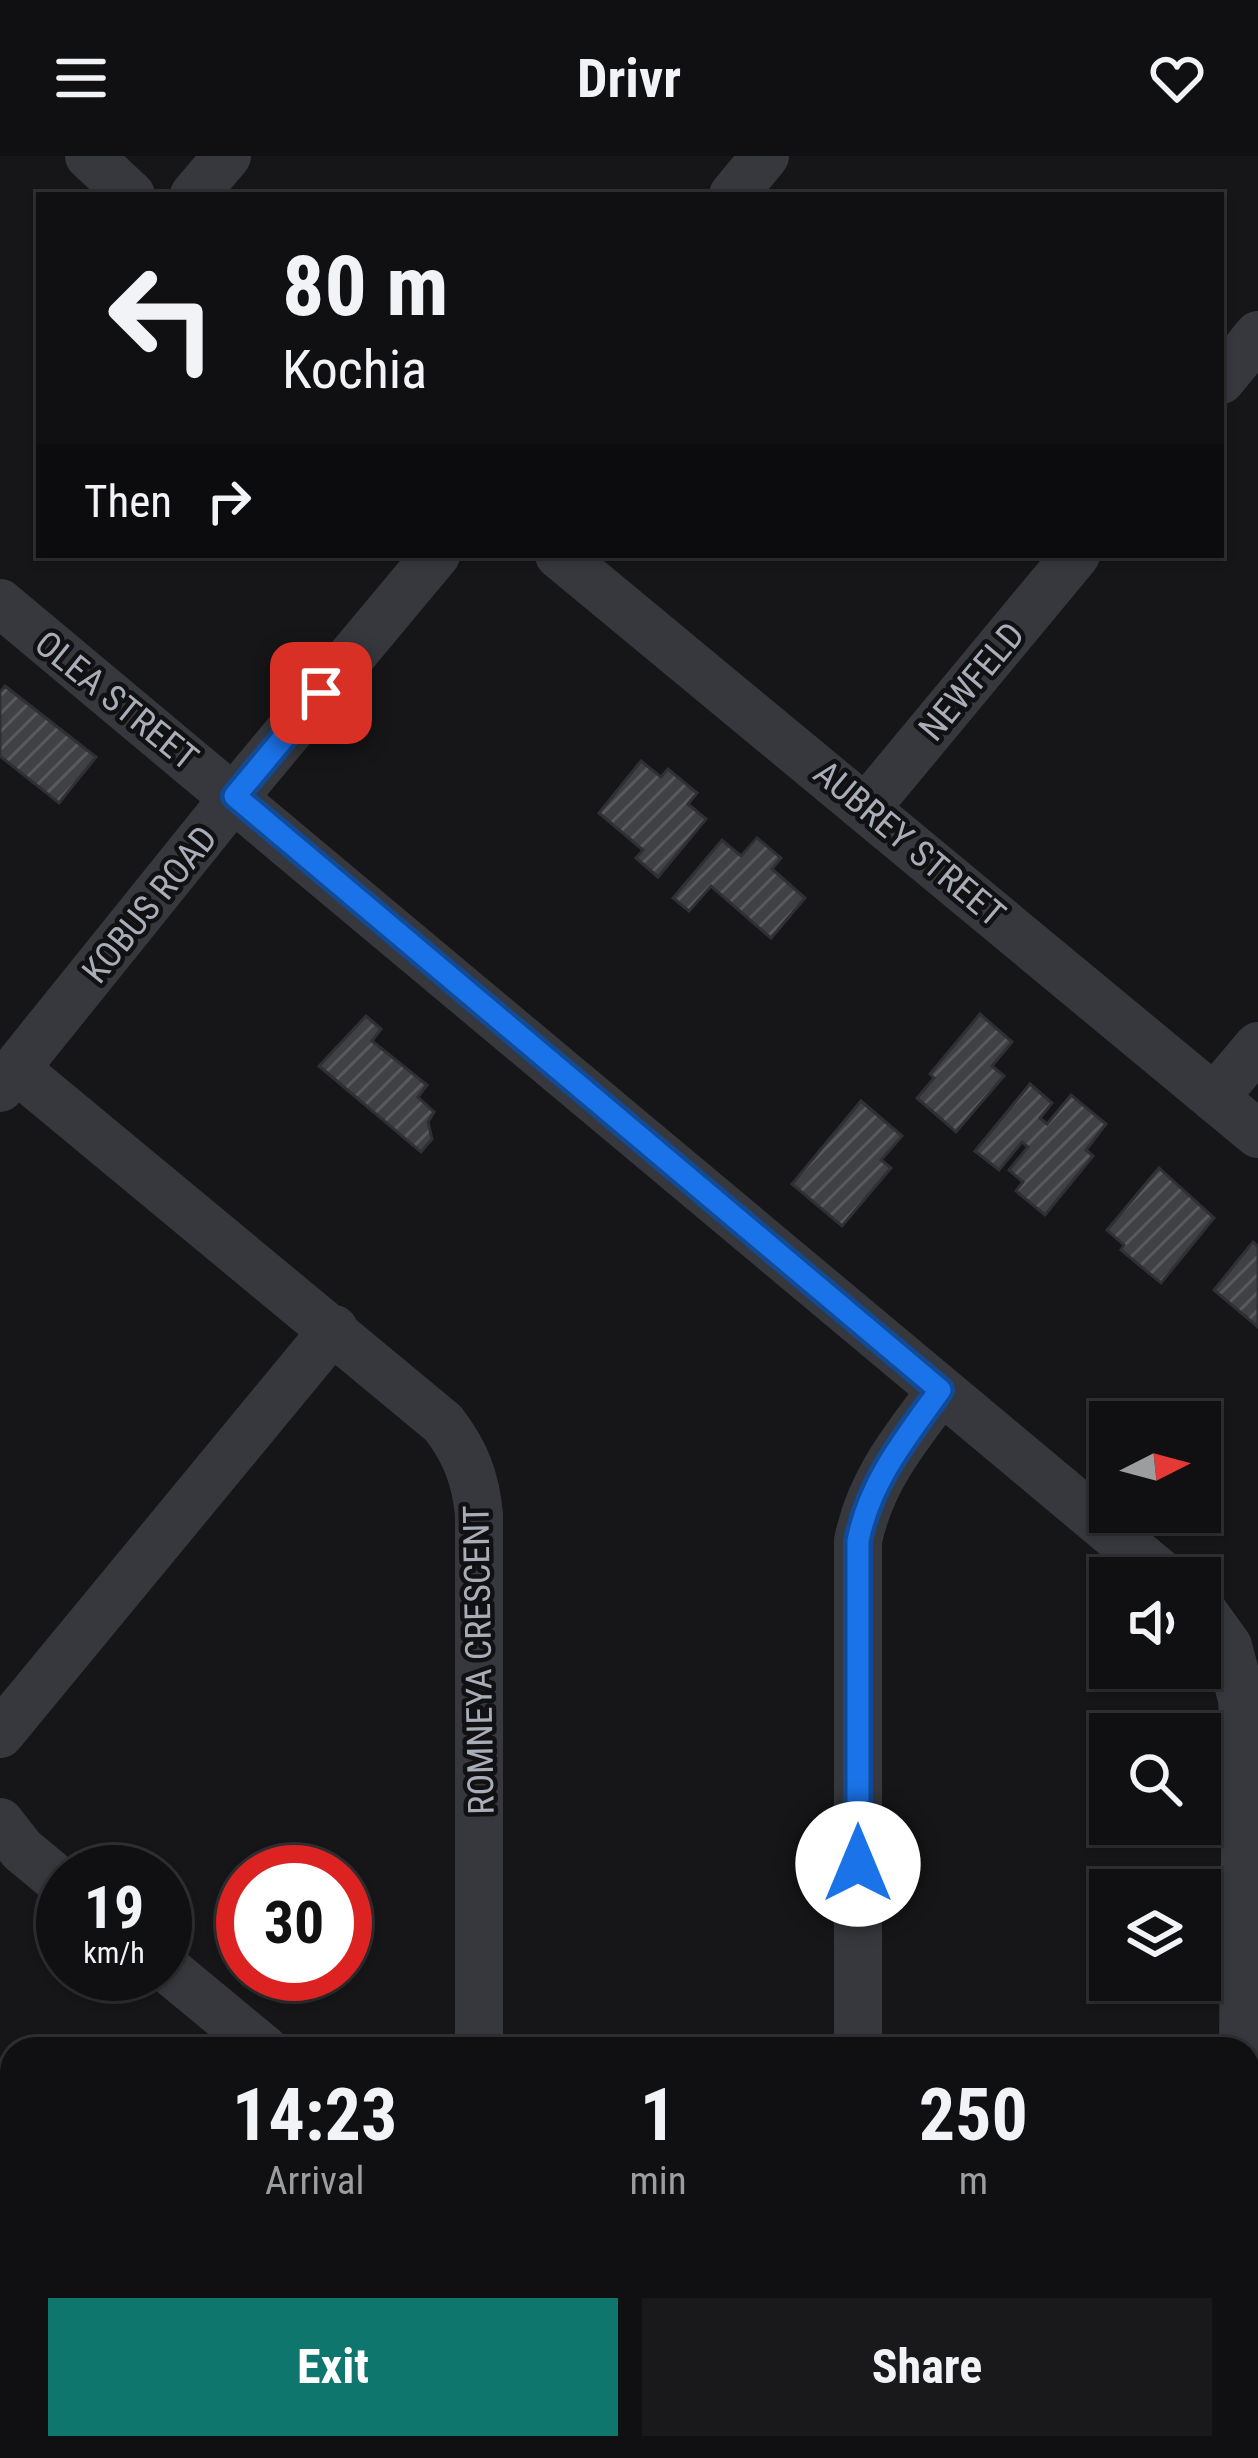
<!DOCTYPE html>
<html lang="en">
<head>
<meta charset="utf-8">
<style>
	:root { --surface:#101012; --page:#19191b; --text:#f1f3f6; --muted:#9c9d9f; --line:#303032; --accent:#0f766e }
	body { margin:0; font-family:"Roboto Condensed",sans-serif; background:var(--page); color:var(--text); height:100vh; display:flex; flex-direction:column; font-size:45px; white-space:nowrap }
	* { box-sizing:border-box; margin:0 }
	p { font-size:39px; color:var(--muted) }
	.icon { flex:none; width:66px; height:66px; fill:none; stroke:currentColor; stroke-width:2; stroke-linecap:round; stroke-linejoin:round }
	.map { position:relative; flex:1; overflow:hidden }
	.side { position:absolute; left:0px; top:1881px; width:1260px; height:423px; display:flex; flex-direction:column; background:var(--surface); border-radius:36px 36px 0 0; box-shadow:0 3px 9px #0004,0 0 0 3px var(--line) }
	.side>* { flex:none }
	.hud { position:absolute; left:36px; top:36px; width:1188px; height:366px; border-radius:0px; box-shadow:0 3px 9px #0004,0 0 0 3px var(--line); background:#101012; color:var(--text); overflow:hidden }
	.needle { width:78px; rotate:84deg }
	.tools { position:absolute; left:1089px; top:1245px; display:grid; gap:24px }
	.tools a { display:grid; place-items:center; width:132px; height:132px; border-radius:0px; background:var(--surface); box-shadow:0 3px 9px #0004,0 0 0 3px var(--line); font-size:60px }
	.speed { position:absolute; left:36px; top:1689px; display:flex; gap:24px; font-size:60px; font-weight:700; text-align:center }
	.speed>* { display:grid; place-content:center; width:156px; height:156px; border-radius:50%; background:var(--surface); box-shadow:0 3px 9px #0004,0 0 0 3px var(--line); line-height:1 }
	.speed small { font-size:30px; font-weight:400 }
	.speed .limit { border:18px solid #d22; background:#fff; color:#111 }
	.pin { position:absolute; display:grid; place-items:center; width:102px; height:102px; color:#fff; margin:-51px; border-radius:24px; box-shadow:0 6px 18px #0006 }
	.me { position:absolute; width:132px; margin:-66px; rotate:0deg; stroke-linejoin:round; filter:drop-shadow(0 0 9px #0008) }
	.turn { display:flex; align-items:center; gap:42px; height:252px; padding:0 48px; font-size:54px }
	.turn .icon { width:156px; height:156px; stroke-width:2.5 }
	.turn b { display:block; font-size:84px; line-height:102px }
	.then { display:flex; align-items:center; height:114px; padding:0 48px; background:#0003; gap:24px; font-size:45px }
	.eta { display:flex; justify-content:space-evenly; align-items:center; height:204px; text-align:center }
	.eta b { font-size:72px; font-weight:700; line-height:84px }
	.action { display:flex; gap:24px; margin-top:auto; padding:24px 48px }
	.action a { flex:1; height:138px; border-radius:0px; background:var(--accent); color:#fff; font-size:48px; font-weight:700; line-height:138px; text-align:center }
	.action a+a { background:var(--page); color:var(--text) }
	header { display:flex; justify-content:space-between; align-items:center; height:156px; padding:0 48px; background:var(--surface); font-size:54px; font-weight:700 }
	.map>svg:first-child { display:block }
	.building { fill:url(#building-hatch); stroke:#303034; stroke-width:3 }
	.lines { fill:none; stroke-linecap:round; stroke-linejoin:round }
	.street { stroke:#37383d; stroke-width:48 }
	.route-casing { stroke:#114b97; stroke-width:30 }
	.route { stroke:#1a73e8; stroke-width:21 }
	.labels { text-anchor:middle; stroke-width:9; stroke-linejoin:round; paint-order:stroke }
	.street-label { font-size:36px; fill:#a8adb8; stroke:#111113 }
</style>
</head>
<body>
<header><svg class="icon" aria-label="menu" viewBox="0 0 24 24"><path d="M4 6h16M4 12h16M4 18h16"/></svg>Drivr<svg class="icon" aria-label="heart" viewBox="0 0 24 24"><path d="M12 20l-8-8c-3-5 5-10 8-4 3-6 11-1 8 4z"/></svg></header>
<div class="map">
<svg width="1258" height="2302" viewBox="0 0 1258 2302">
	<defs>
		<pattern id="building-hatch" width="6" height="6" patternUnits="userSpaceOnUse" patternTransform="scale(3)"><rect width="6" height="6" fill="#404145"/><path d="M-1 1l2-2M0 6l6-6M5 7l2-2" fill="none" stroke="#595a5e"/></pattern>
	</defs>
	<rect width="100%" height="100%" fill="#161618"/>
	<path class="building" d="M5,530L96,601L59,647L0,600V536Z
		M641,605L661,621L668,613L697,637L688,648L706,663L658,721L636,702L643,694L599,657Z
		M757,682L781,702L772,713L805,742L771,782L711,730L689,755L673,742L722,684L741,700Z
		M980,858L1012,886L992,910L1004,920L956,976L917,942L934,922L930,918Z
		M366,860L381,873L372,885L427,929L418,941L434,956L428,966L432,983L421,996L319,910Z
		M1030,928L1052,947L1040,962L1047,968L1071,939L1106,968L1086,994L1093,1000L1045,1059L1016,1035L1023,1026L1009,1014L1028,991L1022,986L999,1014L975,995Z
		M861,945L902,980L881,1004L891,1012L842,1070L792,1028Z
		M1159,1012L1214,1062L1161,1127L1121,1094L1124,1089L1107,1074Z
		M1253,1086L1258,1090V1171L1214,1134Z"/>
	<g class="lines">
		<path class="street" d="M89,0L131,39
			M194,39L227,0
			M733,39L765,0
			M1221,224L1258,179
			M559,399L1258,978
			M0,447L1166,1422
			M867,651L1076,399
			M16,913L443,1267C465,1295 476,1323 479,1359V1893
			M0,932L235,640L436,399
			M1214,942L1258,890
			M1200,1451L1228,1490L1242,1543L1246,1599L1243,1893
			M0,1578L334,1173
			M0,1666L22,1694L63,1728
			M165,1811L264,1893
			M858,1893V1385C870,1325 905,1283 941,1235
			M858,2302V2292
			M1239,2302V2292"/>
	</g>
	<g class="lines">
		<defs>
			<path id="route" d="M321,537L235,640L940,1234C905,1283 870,1325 858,1385V1708"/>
		</defs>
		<use href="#route" class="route-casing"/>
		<use href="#route" class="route"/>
	</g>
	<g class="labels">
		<g class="street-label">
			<text transform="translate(971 525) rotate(-50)" y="13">NEWFELD</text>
			<text transform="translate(117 544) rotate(39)" y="13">OLEA STREET</text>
			<text transform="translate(910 687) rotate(40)" y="13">AUBREY STREET</text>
			<text transform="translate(149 748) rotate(-51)" y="13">KOBUS ROAD</text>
			<text transform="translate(478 1504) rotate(-91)" y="13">ROMNEYA CRESCENT</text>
		</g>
	</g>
</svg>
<div class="tools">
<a><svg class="needle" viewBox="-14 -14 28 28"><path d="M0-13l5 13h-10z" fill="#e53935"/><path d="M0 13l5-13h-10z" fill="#9c9d9f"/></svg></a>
<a><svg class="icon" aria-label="sound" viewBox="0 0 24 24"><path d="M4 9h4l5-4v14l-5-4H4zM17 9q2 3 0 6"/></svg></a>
<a><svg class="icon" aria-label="search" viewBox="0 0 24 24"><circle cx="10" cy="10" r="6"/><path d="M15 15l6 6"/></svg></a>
<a><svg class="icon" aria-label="layers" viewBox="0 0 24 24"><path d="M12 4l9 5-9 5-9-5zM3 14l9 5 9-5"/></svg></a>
</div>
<div class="speed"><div>19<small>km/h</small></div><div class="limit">30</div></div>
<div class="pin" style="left:321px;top:537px;background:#d93025"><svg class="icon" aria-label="arrive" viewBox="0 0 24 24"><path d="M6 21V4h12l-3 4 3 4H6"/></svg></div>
<svg class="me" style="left:858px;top:1708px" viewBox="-20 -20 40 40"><circle r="19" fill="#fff"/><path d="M0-13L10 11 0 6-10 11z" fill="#1a73e8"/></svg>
<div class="hud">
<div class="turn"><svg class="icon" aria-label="left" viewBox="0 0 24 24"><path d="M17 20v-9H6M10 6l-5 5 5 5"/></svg><div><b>80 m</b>Kochia</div></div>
<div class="then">Then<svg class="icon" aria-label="right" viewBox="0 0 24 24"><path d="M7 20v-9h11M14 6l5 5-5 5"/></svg></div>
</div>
<section class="side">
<div class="eta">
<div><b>14:23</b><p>Arrival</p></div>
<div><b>1</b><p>min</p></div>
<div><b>250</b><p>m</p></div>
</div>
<div class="action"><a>Exit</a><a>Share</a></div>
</section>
</div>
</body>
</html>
